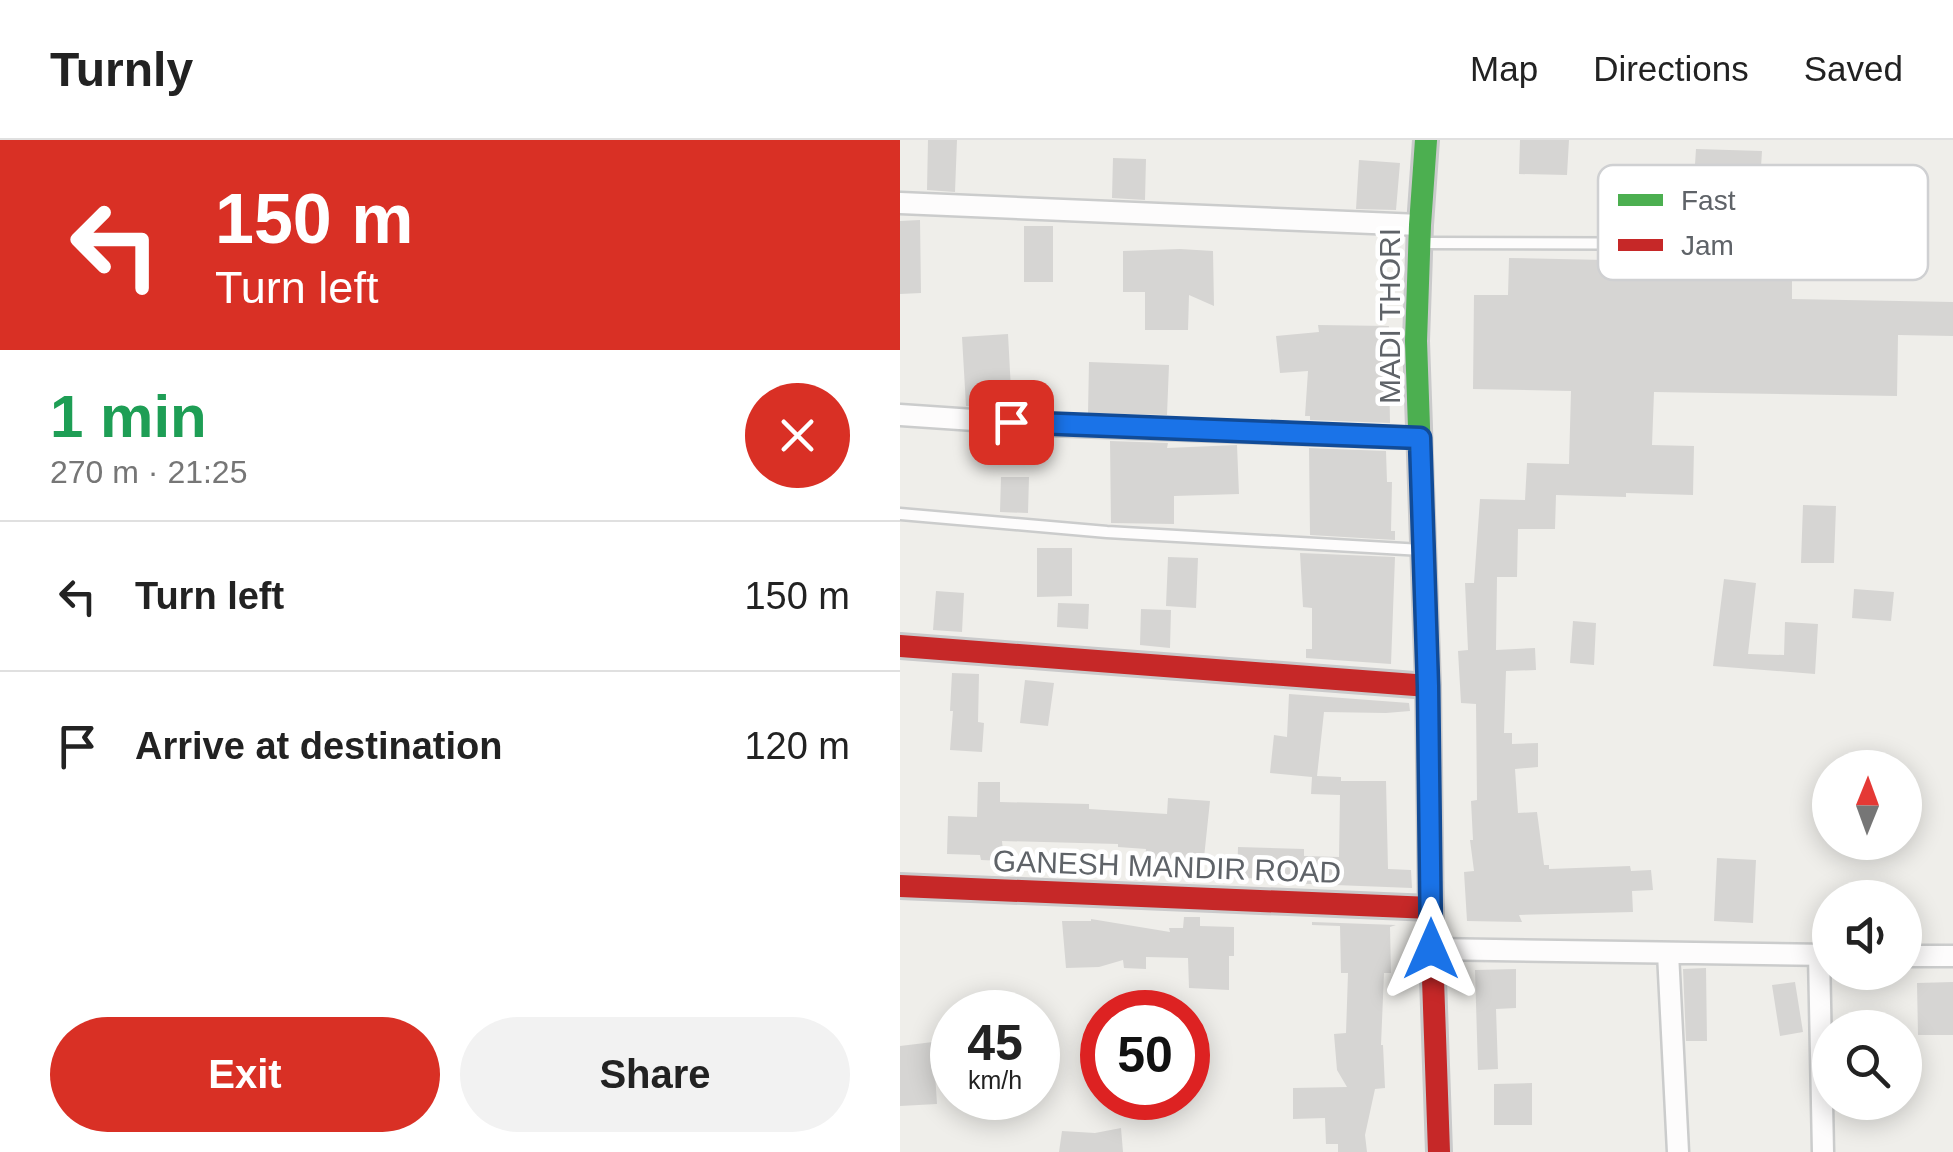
<!DOCTYPE html>
<html lang="en">
<head>
<meta charset="utf-8">
<style>
	:root { --surface:#fff; --page:#f2f2f2; --text:#222; --muted:#767676; --line:#e0e0e0; --accent:#d93025 }
	body { margin:0; font-family:Arial,sans-serif; background:var(--page); color:var(--text); height:100vh; display:flex; flex-direction:column; font-size:38px; white-space:nowrap }
	* { box-sizing:border-box; margin:0 }
	p { font-size:32px; color:var(--muted) }
	.icon { flex:none; width:55px; height:55px; fill:none; stroke:currentColor; stroke-width:2; stroke-linecap:round; stroke-linejoin:round }
	.map { position:relative; flex:1; overflow:hidden }
	.drawer { display:flex; flex-direction:column; background:var(--surface); width:900px }
	.drawer>* { flex:none }
	.banner { background:#d93025; color:#fff; overflow:hidden }
	.needle { width:65px; rotate:1deg }
	.fabs { position:absolute; left:912px; top:610px; display:grid; gap:20px }
	.fabs a { display:grid; place-items:center; width:110px; height:110px; border-radius:50%; background:var(--surface); box-shadow:0 5px 25px #0003; font-size:50px }
	.speed { position:absolute; left:30px; top:850px; display:flex; gap:20px; font-size:50px; font-weight:700; text-align:center }
	.speed>* { display:grid; place-content:center; width:130px; height:130px; border-radius:50%; background:var(--surface); box-shadow:0 5px 25px #0003; line-height:1 }
	.speed small { font-size:25px; font-weight:400 }
	.speed .limit { border:15px solid #d22; background:#fff; color:#111 }
	.pin { position:absolute; display:grid; place-items:center; width:85px; height:85px; color:#fff; margin:-42px; border-radius:20px; box-shadow:0 5px 15px #0006 }
	.me { position:absolute; width:110px; margin:-55px; rotate:0deg; stroke-linejoin:round; filter:drop-shadow(0 0 8px #0008) }
	.turn { display:flex; align-items:center; gap:35px; height:210px; padding:0 50px; font-size:45px }
	.turn .icon { width:130px; height:130px; stroke-width:2.5 }
	.turn b { display:block; font-size:70px; line-height:85px }
	.round { display:grid; place-items:center; flex:none; width:105px; height:105px; border-radius:52px; background:var(--page) }
	.head { display:flex; align-items:center; justify-content:space-between; height:170px; padding:0 50px }
	h1 { font-size:60px; font-weight:700; line-height:75px; color:#1e9e55 }
	.primary-button { display:flex; gap:20px; margin-top:auto; padding:20px 50px }
	.primary-button a { flex:1; height:115px; border-radius:60px; background:var(--accent); color:#fff; font-size:40px; font-weight:700; line-height:115px; text-align:center }
	.primary-button a+a { background:var(--page); color:var(--text) }
	ul { padding:0; list-style:none }
	li { display:flex; align-items:center; gap:30px; height:150px; padding:0 50px; border-top:2px solid var(--line) }
	li div { flex:1 }
	li b { display:block; font-size:38px }
	li em { font-style:normal }
	header { display:flex; align-items:center; gap:60px; box-sizing:border-box; height:140px; padding:0 50px; background:var(--surface); border-bottom:2px solid var(--line) }
	header strong { font-size:48px }
	nav { display:flex; gap:55px; margin-inline-start:auto; font-size:35px }
	main { display:flex; flex:1; min-height:0 }
	.map>svg:first-child { display:block }
	.building { fill:#d6d5d3 }
	.lines { fill:none; stroke-linecap:round; stroke-linejoin:round }
	.lane-casing { stroke:#cbcccc; stroke-width:15 }
	.street-casing { stroke:#cbcccc; stroke-width:25 }
	.fast-casing { stroke:#cacacb; stroke-width:28 }
	.jam-casing { stroke:#cacacb; stroke-width:28 }
	.lane { stroke:#fdfcfc; stroke-width:10 }
	.street { stroke:#fdfcfc; stroke-width:20 }
	.fast { stroke:#4caf50; stroke-width:22 }
	.jam { stroke:#c62828; stroke-width:22 }
	.route-casing { stroke:#114b97; stroke-width:25 }
	.route { stroke:#1a73e8; stroke-width:18 }
	.labels { text-anchor:middle; stroke-width:9; stroke-linejoin:round; paint-order:stroke }
	.street-label { font-size:30px; fill:#5f6368; stroke:#fff }
	.key { fill:#fff; stroke:#cfd0d2; stroke-width:2.5 }
	.key-label { font-size:28px; fill:#5f6368 }
</style>
</head>
<body>
<header>
<strong>Turnly</strong>
<nav><a>Map</a><a>Directions</a><a>Saved</a></nav>
</header>
<main>
<section class="drawer">
<div class="banner">
<div class="turn"><svg class="icon" aria-label="left" viewBox="0 0 24 24"><path d="M17 20v-9H6M10 6l-5 5 5 5"/></svg><div><b>150 m</b>Turn left</div></div>
</div>
<div class="head"><div><h1>1 min</h1><p>270 m · 21:25</p></div><a class="round" style="background:#d93025;color:#fff"><svg class="icon" aria-label="close" viewBox="0 0 24 24"><path d="M6 6l12 12M18 6L6 18"/></svg></a></div>
<ul>
<li><svg class="icon" aria-label="left" viewBox="0 0 24 24"><path d="M17 20v-9H6M10 6l-5 5 5 5"/></svg><div><b>Turn left</b></div><em>150 m</em></li>
<li><svg class="icon" aria-label="arrive" viewBox="0 0 24 24"><path d="M6 21V4h12l-3 4 3 4H6"/></svg><div><b>Arrive at destination</b></div><em>120 m</em></li>
</ul>
<div class="primary-button"><a>Exit</a><a>Share</a></div>
</section>
<div class="map">
<svg width="1053" height="1012" viewBox="0 0 1053 1012">
	<rect width="100%" height="100%" fill="#efeeea"/>
	<path class="building" d="M28,0H57L55,52L27,50Z
		M620,0H669L667,35L619,34Z
		M796,9L862,11L860,43L794,40Z
		M213,18L246,19L245,60L212,58Z
		M459,20L500,23L496,70L456,69Z
		M20,80L21,153L0,154V81Z
		M124,86H153V142H124Z
		M280,109L313,111L314,166L289,155L288,190H245V152H223V111Z
		M609,118L892,124V159L1053,162V196L998,195L997,256L754,252L752,305L794,306L793,355L726,353V357L656,355L655,389H618L617,437H597L596,510L635,508L636,530L606,531L604,593H612V604L638,603V627L615,629L618,673L637,672L644,725H649V729L730,726L731,731L751,730L753,750L732,751L733,772L619,775L622,782L567,781L564,732L574,731L570,700H573L571,661L577,660L576,564L561,563L558,511L568,510L565,443H574L580,359L625,360L627,323L669,324L671,251L573,249L574,155H608Z
		M418,185L489,186L485,228H489L490,283L410,280V276H405L408,231L380,233L376,196L419,192Z
		M108,194L112,269L66,266L62,197Z
		M189,222L269,225L267,275L188,273Z
		M210,301L268,303L267,308L337,305L339,354L274,356V384L211,383Z
		M409,308L486,311L487,342H492L491,391H495V400L410,395Z
		M101,337H129L128,373L100,372Z
		M903,365L936,366L934,423H901Z
		M137,408H172V456L137,457Z
		M400,413L495,417L491,524L406,518V509H412V468L403,467Z
		M268,417L298,418L296,468L266,466Z
		M824,439L856,443L848,514L884,515L885,482L918,484L915,534L813,526Z
		M954,449L994,452L991,481L952,478Z
		M36,451L64,453L62,492L33,490Z
		M158,463L189,464L188,489L157,487Z
		M241,469L271,470L270,508L240,505Z
		M673,481L696,483L694,525L670,523Z
		M52,533L79,534L78,582L84,583L82,612L50,610L53,571H50Z
		M125,540L154,543L148,586L120,583Z
		M389,554L509,563L510,571L486,573L424,572L417,636L441,637V641H486L488,729L511,730L512,748L384,743V739L337,738L338,707L404,709V716L439,717L440,655L411,654L412,637L370,633L374,595L387,597Z
		M78,642H100V662L189,664V669L267,674L268,658L310,661L303,727L245,719L246,709L218,707V704L102,701L104,721L81,720L80,715L47,714L48,676L77,677Z
		M817,718L856,720L853,783L814,781Z
		M284,777H300V786L334,787V816H329V850L289,848L288,818L246,817V829L224,828L223,820L199,827L166,828L162,781H191V779L270,792L269,788H283Z
		M412,782L496,785L490,787L491,833H484L481,905H483L485,948L475,949L465,995L467,1012H438V1004H426L425,978L393,979V948L447,947L437,930L434,894L446,893L448,833H441L440,786L412,785Z
		M806,828L807,901H786L783,829Z
		M616,829V868L596,869L598,929L578,930L575,830Z
		M895,842L903,892L880,896L872,845Z
		M1053,842V895H1018L1017,843Z
		M33,902L37,964L0,966V906Z
		M632,943V985H594V944Z
		M221,988L223,1012H159L162,991L195,993Z"/>
	<g class="lines">
		<defs>
			<path id="lane" d="M522,103L871,104
				M0,374L207,392L522,410"/>
			<path id="street" d="M0,63L520,85
				M0,275L148,285L520,298
				M531,809L930,815
				M768,813L778,1012
				M919,814L923,1012
				M1005,816H1053"/>
			<path id="fast" d="M526,0L520,85L516,201L528,546L531,781"/>
			<path id="jam" d="M0,506L528,546
				M0,746L531,768
				M531,781L539,1012"/>
		</defs>
		<use href="#lane" class="lane-casing"/>
		<use href="#street" class="street-casing"/>
		<use href="#fast" class="fast-casing"/>
		<use href="#jam" class="jam-casing"/>
		<use href="#lane" class="lane"/>
		<use href="#street" class="street"/>
		<use href="#fast" class="fast"/>
		<use href="#jam" class="jam"/>
	</g>
	<g class="lines">
		<defs>
			<path id="route" d="M111,282L520,298L528,546L531,809"/>
		</defs>
		<use href="#route" class="route-casing"/>
		<use href="#route" class="route"/>
	</g>
	<g class="labels">
		<g class="street-label">
			<text transform="translate(490 176) rotate(-90)" y="10">MADI THORI</text>
			<text transform="translate(267 727) rotate(2)" y="10">GANESH MANDIR ROAD</text>
		</g>
	</g>
	<rect x="698" y="25" width="330" height="115" rx="15" class="key"/>
	<rect x="718" y="54" width="45" height="12" fill="#4caf50"/>
	<rect x="718" y="99" width="45" height="12" fill="#c62828"/>
	<g class="key-label">
		<text x="781" y="70">Fast</text>
		<text x="781" y="115">Jam</text>
	</g>
</svg>
<div class="fabs">
<a><svg class="needle" viewBox="-14 -14 28 28"><path d="M0-13l5 13h-10z" fill="#e53935"/><path d="M0 13l5-13h-10z" fill="#767676"/></svg></a>
<a><svg class="icon" aria-label="sound" viewBox="0 0 24 24"><path d="M4 9h4l5-4v14l-5-4H4zM17 9q2 3 0 6"/></svg></a>
<a><svg class="icon" aria-label="search" viewBox="0 0 24 24"><circle cx="10" cy="10" r="6"/><path d="M15 15l6 6"/></svg></a>
</div>
<div class="speed"><div>45<small>km/h</small></div><div class="limit">50</div></div>
<div class="pin" style="left:111px;top:282px;background:#d93025"><svg class="icon" aria-label="arrive" viewBox="0 0 24 24"><path d="M6 21V4h12l-3 4 3 4H6"/></svg></div>
<svg class="me" style="left:531px;top:809px" viewBox="-20 -20 40 40"><path d="M0-17L14 15 0 8-14 15z" fill="#1a73e8" stroke="#fff" stroke-width="4"/></svg>
</div>
</main>
</body>
</html>
